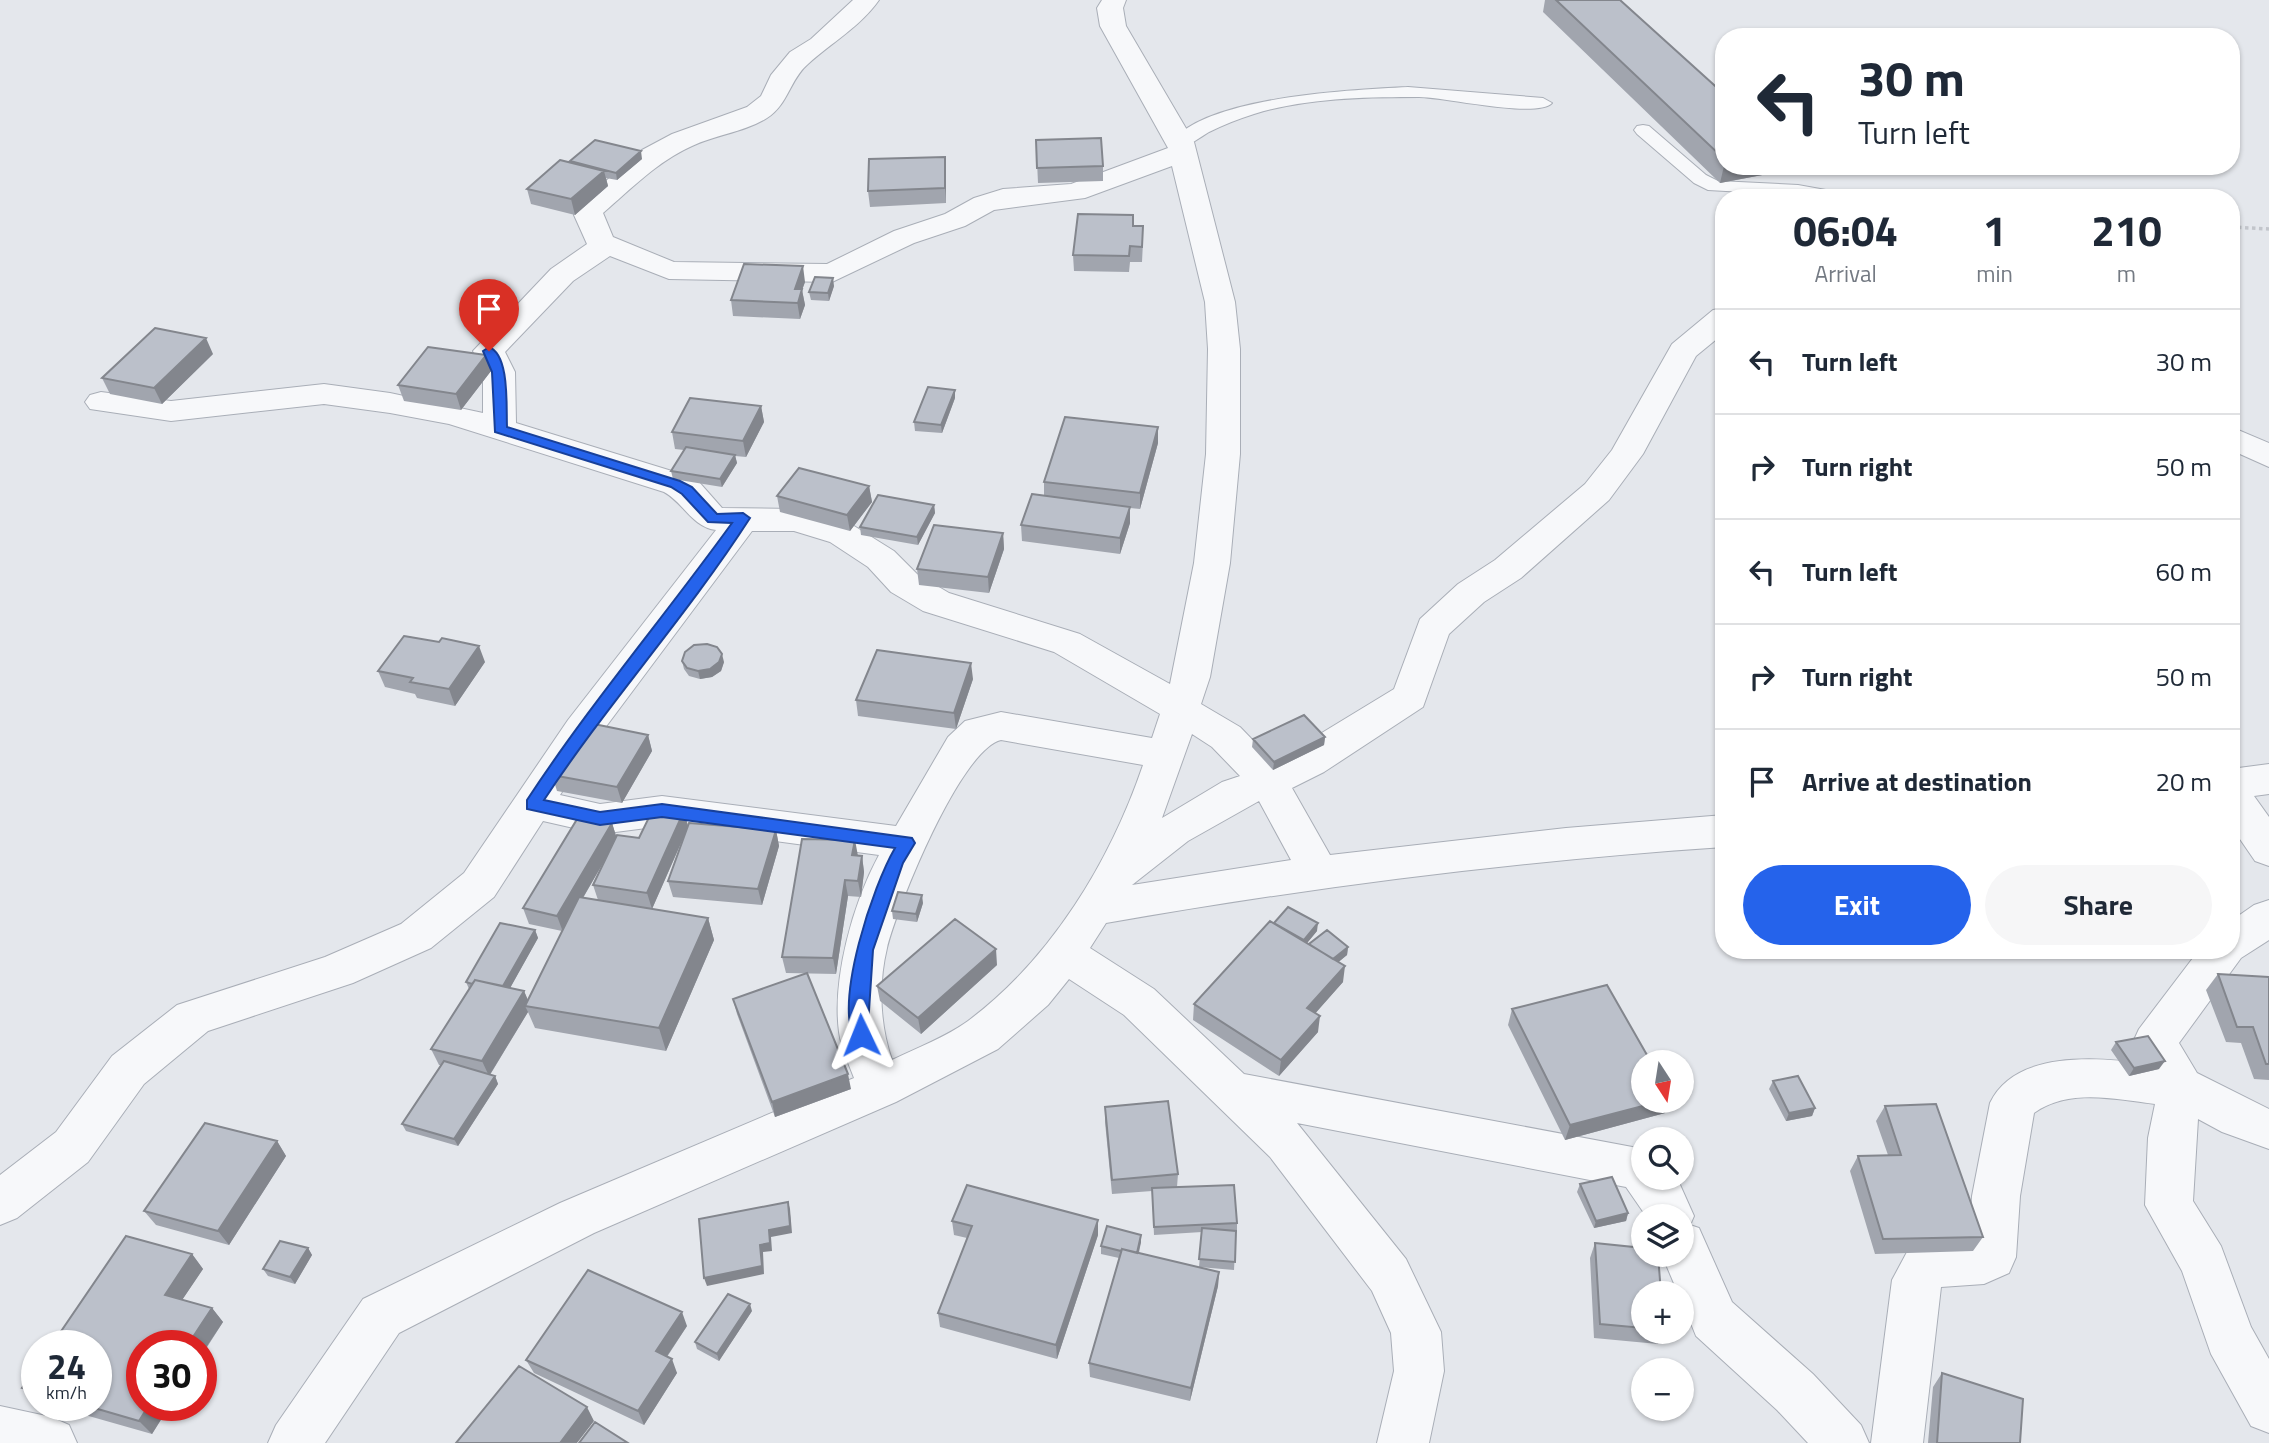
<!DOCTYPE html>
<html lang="en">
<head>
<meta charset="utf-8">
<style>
	:root { --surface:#fff; --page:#f6f6f7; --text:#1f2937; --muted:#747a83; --line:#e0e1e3; --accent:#2563eb }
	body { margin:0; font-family:"Titillium Web",sans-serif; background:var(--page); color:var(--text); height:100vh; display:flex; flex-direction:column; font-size:26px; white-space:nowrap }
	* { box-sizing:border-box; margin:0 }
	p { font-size:23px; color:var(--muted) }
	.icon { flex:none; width:38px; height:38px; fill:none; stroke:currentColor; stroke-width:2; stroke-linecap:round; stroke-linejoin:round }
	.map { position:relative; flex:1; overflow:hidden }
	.drawer { position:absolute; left:1715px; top:189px; width:525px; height:770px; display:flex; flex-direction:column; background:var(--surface); border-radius:28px; box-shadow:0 2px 5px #0004 }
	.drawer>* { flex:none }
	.hud { position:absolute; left:1715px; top:28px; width:525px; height:147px; border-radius:28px; box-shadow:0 2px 5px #0004; background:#fff; color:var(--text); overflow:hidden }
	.needle { width:46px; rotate:168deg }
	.tools { position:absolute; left:1631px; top:1050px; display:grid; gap:14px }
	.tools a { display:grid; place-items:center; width:63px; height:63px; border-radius:50%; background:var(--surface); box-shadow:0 2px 5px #0004; font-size:35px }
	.speed { position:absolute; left:21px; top:1330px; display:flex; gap:14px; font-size:35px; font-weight:700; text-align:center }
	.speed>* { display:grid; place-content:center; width:91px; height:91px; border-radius:50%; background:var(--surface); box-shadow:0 2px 5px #0004; line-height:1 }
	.speed small { font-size:18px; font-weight:400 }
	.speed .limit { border:10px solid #d22; background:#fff; color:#111 }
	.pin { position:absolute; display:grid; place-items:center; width:60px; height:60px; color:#fff; margin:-72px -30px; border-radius:50% 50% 50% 0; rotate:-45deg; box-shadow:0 0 7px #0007 }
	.pin .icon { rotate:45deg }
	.me { position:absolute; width:77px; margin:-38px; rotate:358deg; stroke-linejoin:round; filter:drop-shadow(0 0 5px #0008) }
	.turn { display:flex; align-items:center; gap:24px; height:147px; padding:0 28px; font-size:32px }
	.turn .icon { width:91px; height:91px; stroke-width:2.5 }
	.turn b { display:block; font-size:49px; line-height:60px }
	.eta { display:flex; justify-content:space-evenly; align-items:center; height:119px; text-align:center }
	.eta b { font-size:42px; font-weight:700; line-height:49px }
	.button { display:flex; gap:14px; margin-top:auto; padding:14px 28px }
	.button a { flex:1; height:80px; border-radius:42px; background:var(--accent); color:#fff; font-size:28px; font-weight:700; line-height:80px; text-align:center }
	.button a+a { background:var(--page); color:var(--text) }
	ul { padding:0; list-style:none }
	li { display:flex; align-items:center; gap:21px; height:105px; padding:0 28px; border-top:2px solid var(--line) }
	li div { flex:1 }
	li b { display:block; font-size:26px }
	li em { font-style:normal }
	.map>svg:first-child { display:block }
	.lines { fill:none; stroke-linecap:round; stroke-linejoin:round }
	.service-casing { stroke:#a9aeb7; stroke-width:2 }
	.minor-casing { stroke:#a9aeb7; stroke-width:2 }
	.path { stroke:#c2c5cb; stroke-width:3.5; stroke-dasharray:3.5 3.5; stroke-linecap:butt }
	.service { fill:#f7f8fa; fill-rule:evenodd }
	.minor { fill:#f7f8fa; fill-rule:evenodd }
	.wall { fill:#a1a5ae; fill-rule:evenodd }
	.shaded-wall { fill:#83868d }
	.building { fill:#bbc0ca; stroke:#83868d; stroke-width:2 }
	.route { fill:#2563eb; stroke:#184099; stroke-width:2 }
</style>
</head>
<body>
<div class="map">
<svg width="2269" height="1443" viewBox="0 0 2269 1443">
	<rect width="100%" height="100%" fill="#e4e7ec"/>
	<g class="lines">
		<defs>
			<path id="service" d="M1408,87L1543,98L1552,103C1537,119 1444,97 1419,97C1366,97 1305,98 1254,114C1238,119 1223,125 1209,132C1199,138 1191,145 1180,147L1171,142C1208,96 1352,90 1408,87Z
				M1643,125L1649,126L1706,175L1718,181L1798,185L1848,194L1851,198L1708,190L1694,183L1637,134L1634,130L1637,126Z"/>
			<path id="minor" d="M853,0H879C861,26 831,43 808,64C790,79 788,105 767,118C745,132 715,135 692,146C658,161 631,189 603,213L613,237L674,262L827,264L894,231L945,214L974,198L1003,189L1071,184L1168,148L1100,26L1097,8L1102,0H1126L1123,8L1126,26L1194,142L1235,302L1240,349V454L1230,563L1210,677L1201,704L1240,727L1274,762L1394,689L1420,619L1458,584L1495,560L1585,484L1612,450L1672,344L1713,310L1724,308V333L1696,356L1643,454L1609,500L1521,578L1484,602L1449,634L1423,707L1324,772L1292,788L1330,855L1566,828L1724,815V847C1516,861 1311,887 1106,923L1090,948L1154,989L1244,1074L1643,1149V1178H1677L1694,1216L1690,1225L1699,1228L1732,1302L1813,1374L1861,1425L1869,1443H1808L1777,1410L1696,1336L1682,1301V1293H1678L1662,1255H1682V1216H1646L1626,1187L1297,1123L1406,1259L1441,1332L1444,1371L1429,1443H1377L1394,1371L1391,1333L1372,1291L1270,1157L1124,1015L1069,979L1048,1005L998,1049L896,1102L594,1233L399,1333L325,1443H268L276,1425L363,1299L560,1203L854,1078C849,1064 841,1048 839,1032C832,978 853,903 879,855L662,826L600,834L543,821L494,897L431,948L353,983L208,1031L144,1084L88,1162L17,1218L0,1225V1175L56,1132L112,1056L177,1005L325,957L401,924L464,873L568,720L716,530C692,527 684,503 664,492L449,424L390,413L324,404L171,421L90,409L85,402L90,395L101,392L171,401L324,384L390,393L483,413V372L473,351L551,269L587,244L574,215L579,204L642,150L672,134L747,107L761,96L771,75L790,52L811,39ZM1172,166L1205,302L1208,349L1206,454L1194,563L1170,684L1080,634L949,593L917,574L894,551L854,526L795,509L722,508L699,482L688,476L516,423L515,372L505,352L573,281L610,256L669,279L832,282L914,243L965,226L994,210L1085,198ZM752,531H794L830,542L868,567L891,592L923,611L1054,652L1160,714L1152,738L1001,712L965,721L948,737L896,826L662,796L600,804L560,795L596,740ZM1192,734L1212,747L1240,776L1222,782L1162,818ZM1001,740L1143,765C1110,862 1051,959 968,1021C946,1037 917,1048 892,1060C880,1025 878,985 887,948C897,907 960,750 1001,740ZM1259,801L1291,860L1132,885L1188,841Z
				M2231,427L2269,443V467L2231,450Z
				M2269,764V794L2254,796L2269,817V866L2255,861L2231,826V769Z
				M2269,900V940L2241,958L2179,1043L2197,1073L2269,1109V1149L2222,1132L2198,1119L2193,1201L2221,1246L2251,1327L2269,1359V1433L2251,1426L2211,1354L2182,1271L2145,1205L2148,1138L2155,1104C2115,1099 2069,1088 2034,1113L2020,1196L2016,1257L2009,1273L1984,1284L1941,1287L1923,1443H1871L1892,1280L1907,1252L1932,1242L1969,1240L1972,1196L1990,1103C2015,1050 2096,1058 2144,1063L2133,1042L2139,1029L2199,950H2231V921L2254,905Z
				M0,1406L51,1417L69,1425L77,1443H0Z"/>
		</defs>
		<use href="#service" class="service-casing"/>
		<use href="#minor" class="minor-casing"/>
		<path class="path" d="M2231,227L2269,229"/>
		<use href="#service" class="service"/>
		<use href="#minor" class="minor"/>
	</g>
	<path class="wall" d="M1545,0H1620L1724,94V166H1780L1778,172L1720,183L1543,12Z
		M1036,140L1103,166V181L1038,183Z
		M945,157L946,203L870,207L868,191Z
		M642,159L617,180L606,178L608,186L575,215L531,204L527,189L570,163Z
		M1133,226L1143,242L1142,262H1130L1129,272L1074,271L1073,255Z
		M805,282L802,290L805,305L800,319L733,316L731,300Z
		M834,286L829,301L811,300L809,292Z
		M213,354L162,404L110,394L102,378Z
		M491,371L461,410L404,401L398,385Z
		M955,398L942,433L915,431L914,422Z
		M761,406L764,422L746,457L735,456L737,463L722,487L673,479L671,471L684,450L675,449L672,432Z
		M1158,427V443L1140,509L1130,508V523L1120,554L1022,541L1021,525L1044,496V482Z
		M869,486L872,502L850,531L780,512L777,496Z
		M934,505L935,513L918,545L861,535L860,527Z
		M1003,533L1004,549L989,593L919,585L917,569Z
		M682,661L724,662L721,671L712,677L700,679L689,676L684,669Z
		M485,662L455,706L417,698L415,694L385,687L378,671Z
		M973,679L956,729L858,716L856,700Z
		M648,735L652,751L622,803L557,791L552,775Z
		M1325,737L1324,745L1273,770L1252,747L1253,739Z
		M684,811L688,825L776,830L779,846L762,905L673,897L668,881L682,841L652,909L708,918L714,940L666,1051L535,1028L528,1012L490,1075L495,1076L498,1084L458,1146L406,1131L402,1124L441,1065H439L431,1049L469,989L466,982L535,930L538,938L510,988L524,991L528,1001L562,931L529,924L523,908L612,823L616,836L639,838ZM603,863L593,885L598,900L583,898Z
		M858,856H862L864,872L861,897L848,896L836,974L786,973L782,957Z
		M923,903L917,922L893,919L892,911Z
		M1274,923L1317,931L1307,943L1309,944L1348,947L1347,955L1338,962L1343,982L1315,1013L1318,1032L1279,1076L1193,1020L1194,1004Z
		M2052,950H2078L2054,953Z
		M997,965L921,1034L880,1001L877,986Z
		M2218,974L2269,977V1080L2254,1079L2241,1043L2226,1042L2206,990Z
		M733,999L851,1089L775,1117L737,1014Z
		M1512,1009L1665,1113L1565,1140L1508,1025Z
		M2116,1042L2159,1069L2129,1076L2111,1050Z
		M1773,1081L1815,1108L1812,1116L1786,1121L1769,1089Z
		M1885,1106L1983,1237L1973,1251L1875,1254L1850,1171L1858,1156L1888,1155L1876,1121Z
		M1105,1107L1178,1174L1177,1187L1237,1223V1230L1232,1231H1236L1234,1270L1199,1267L1202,1232L1154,1235L1152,1191L1112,1194L1105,1122Z
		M277,1141L286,1156L229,1245L156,1225L144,1211Z
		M1580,1184L1628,1213L1626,1221L1594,1228L1577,1192Z
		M1098,1220V1235L1057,1359L940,1327L938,1313L967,1238L954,1235L952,1221Z
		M1141,1235V1242L1139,1253L1219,1272L1218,1286L1190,1401L1090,1377L1089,1363L1119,1258L1101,1254V1246Z
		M1595,1243L1643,1293V1332H1664L1658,1344L1594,1338L1590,1258Z
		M308,1248L312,1255L295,1284L268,1276L263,1269Z
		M192,1254L203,1269L182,1300L212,1308L223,1322L152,1434L50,1405H96Z
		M752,1311L719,1361L697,1349L695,1342Z
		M687,1326L667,1357L677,1373L644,1425L534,1373L526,1360Z
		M37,1367V1401L22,1388Z
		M1942,1373L2020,1443H1928L1933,1387Z"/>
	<path class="shaded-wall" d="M641,151L642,159L617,180L616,173Z
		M945,157L946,172V203L945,188Z
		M1724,166H1780L1778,172L1720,183Z
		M604,171L608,186L575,215L571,199Z
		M803,266L805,282L802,290L805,305L800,319L795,289Z
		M833,278L834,286L829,301L828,293Z
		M206,338L213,354L162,404L154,388Z
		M486,355L491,371L461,410L456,394Z
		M955,390V398L942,433L941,425Z
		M761,406L764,422L746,457L743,441Z
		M1158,427V443L1140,509V493Z
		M735,455L737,463L722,487L720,479Z
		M869,486L872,502L850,531L847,515Z
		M934,505L935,513L918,545L917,537Z
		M1130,507V523L1120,554V538Z
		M1003,533L1004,549L989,593L988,577Z
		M479,646L485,662L455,706L449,689Z
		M722,654L724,662L721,671L712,677L700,679L698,671Z
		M971,663L973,679L956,729L954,713Z
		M648,735L652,751L622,803L617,787Z
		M1325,737L1324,745L1273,770L1274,762Z
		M684,811L688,827L652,909L647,893Z
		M612,823L617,839L563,932L557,916Z
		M776,830L779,846L762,905L758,889Z
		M855,840L858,856L852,855Z
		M862,856L864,872L861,897L858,881Z
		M845,880L848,896L836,974L833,958Z
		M922,895L923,903L917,922L916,914Z
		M708,918L714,940L666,1051L659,1028Z
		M1318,923L1317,931L1303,948L1304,940Z
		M535,930L538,938L505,997L501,989Z
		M1348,947L1347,955L1329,970L1330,962Z
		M996,949L997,965L921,1034L918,1018Z
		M1345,966L1343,982L1306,1024L1307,1008Z
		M524,991L531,1007L525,1006L528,1012L489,1076L482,1061Z
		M1320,1016L1318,1032L1279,1076L1281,1060Z
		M2165,1061L2159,1069L2129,1076L2134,1068Z
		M848,1074L851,1089L775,1117L772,1102Z
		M495,1076L498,1084L458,1146L454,1139Z
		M1662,1101H1670L1665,1113L1565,1140L1570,1125Z
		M1815,1108L1812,1116L1786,1121L1789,1113Z
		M277,1141L286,1156L229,1245L218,1231Z
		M788,1202L790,1209L792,1233L771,1237L772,1251L763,1252L764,1274L707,1286L704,1278L760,1245L769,1230Z
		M1628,1213L1626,1221L1594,1228L1596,1221Z
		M1098,1220V1235L1057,1359L1056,1345Z
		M1141,1235V1242L1136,1262V1255Z
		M308,1248L312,1255L295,1284L290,1277Z
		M192,1254L203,1269L176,1309L165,1295Z
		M1219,1272L1218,1286L1190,1401L1191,1388Z
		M750,1304L752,1311L719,1361L717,1354Z
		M212,1308L223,1322L201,1355V1346H187Z
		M682,1312L687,1326L661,1365L656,1351Z
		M672,1359L677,1373L644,1425L638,1411Z
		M149,1405H170L152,1434L139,1421Z
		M587,1407L594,1421L577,1443H560Z"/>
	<path class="building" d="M1556,0H1620L1724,94V159Z
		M1101,138L1103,166L1037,168L1036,140Z
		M595,140L641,151L616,173L570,161Z
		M945,157V188L868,191L869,159Z
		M560,160L604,171L571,199L527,189Z
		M1078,214L1133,215V226H1143L1142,247L1130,246L1129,256L1073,255Z
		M744,264L803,266L795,289H802L798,303L731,300Z
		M815,277L833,278L828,293L809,292Z
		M155,328L206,338L154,388L102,378Z
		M428,347L486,355L456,394L398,385Z
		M928,387L955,390L941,425L914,422Z
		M690,398L761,406L743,441L672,432Z
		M1065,417L1158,427L1140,493L1044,482Z
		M686,447L735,455L720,479L671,471Z
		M799,468L869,486L847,515L777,496Z
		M1032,494L1130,507L1120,538L1021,525Z
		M878,495L934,505L917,537L860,527Z
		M934,525L1003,533L988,577L917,569Z
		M404,636L439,642L442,638L479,646L449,689L410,682L413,678L378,671Z
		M707,644L717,647L722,654L719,662L710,669L698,671L687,668L682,661L685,652L694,645Z
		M877,650L971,663L954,713L856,700Z
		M1304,715L1325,737L1274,762L1253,739Z
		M584,722L648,735L617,787L552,775Z
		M654,807L684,811L647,893L593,885L617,835L639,838Z
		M579,816L612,823L557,916L523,908Z
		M689,823L776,830L758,889L668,881Z
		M802,839L855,840L852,855L862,856L858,881L845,880L833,958L782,957Z
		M898,892L922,895L916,914L892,911Z
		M579,897L708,918L659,1028L525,1006Z
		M1288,907L1318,923L1304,940L1274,923Z
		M955,919L996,949L918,1018L877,986Z
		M1270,921L1345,966L1307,1008L1320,1016L1281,1060L1194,1004Z
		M500,923L535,930L503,986L475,980L472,984L466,982Z
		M1327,930L1348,947L1333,959L1309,944Z
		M807,973L848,1074L772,1102L733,999Z
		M2218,974L2269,977V1064H2266L2253,1027H2237Z
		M475,980L524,991L482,1061L431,1049Z
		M1607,985L1651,1062H1643V1101H1662L1570,1125L1512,1009Z
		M2148,1036L2165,1061L2134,1068L2116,1042Z
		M444,1061L495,1076L454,1139L402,1124Z
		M1798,1076L1815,1108L1789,1113L1773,1081Z
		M1168,1101L1178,1174L1112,1180L1105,1107Z
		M1936,1104L1983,1237L1883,1239L1858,1156L1901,1155L1885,1106Z
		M205,1123L277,1141L218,1231L144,1211Z
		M1612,1177L1628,1213L1596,1221L1580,1184Z
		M967,1185L1098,1220L1056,1345L938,1313L972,1226L952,1221Z
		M1234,1185L1237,1223L1154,1227L1152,1188Z
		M788,1202L790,1226L769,1230L770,1243L760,1245L762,1266L704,1278L699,1219Z
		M1107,1226L1141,1235L1137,1253L1122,1249L1121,1251L1101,1246Z
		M1202,1228L1236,1231L1235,1262L1199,1259Z
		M126,1236L192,1254L165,1295L212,1308L187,1346H142V1405H149L139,1421L84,1405H96V1346H51Z
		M280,1241L308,1248L290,1277L263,1269Z
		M1595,1243L1643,1248V1255H1658L1661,1293H1643V1328L1600,1324Z
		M1122,1249L1219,1272L1191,1388L1089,1363Z
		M588,1270L682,1312L656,1351L672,1359L638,1411L526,1360Z
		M728,1294L750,1304L717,1354L695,1342Z
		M519,1366L587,1407L560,1443H456Z
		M37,1367V1392L22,1388Z
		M1942,1373L2023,1399L2020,1443H1937Z
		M595,1422L628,1443H579Z"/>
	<path class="route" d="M489,347C510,355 506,407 507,427L680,481L692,487L717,514L743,513L750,518C687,616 608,703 544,800L600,812L662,804L912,838L915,843L903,863L873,950L867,1041H855C834,1000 873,886 895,848L662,817L600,825L527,809V800C590,704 665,616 732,523L708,522L682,494L671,487L495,432L492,372L483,351Z"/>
</svg>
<div class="tools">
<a><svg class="needle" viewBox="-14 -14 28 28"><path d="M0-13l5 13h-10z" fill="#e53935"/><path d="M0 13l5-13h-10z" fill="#747a83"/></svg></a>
<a><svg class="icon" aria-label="search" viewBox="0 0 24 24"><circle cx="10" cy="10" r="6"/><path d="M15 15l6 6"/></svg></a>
<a><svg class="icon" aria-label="layers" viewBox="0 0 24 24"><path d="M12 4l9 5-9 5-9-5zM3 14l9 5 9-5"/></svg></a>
<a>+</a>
<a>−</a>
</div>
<div class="speed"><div>24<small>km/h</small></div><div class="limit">30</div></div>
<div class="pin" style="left:489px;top:351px;background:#d93025"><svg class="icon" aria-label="arrive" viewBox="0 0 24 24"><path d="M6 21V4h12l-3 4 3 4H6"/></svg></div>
<svg class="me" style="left:861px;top:1035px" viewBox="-20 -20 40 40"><path d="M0-17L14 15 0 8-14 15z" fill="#2563eb" stroke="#fff" stroke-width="4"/></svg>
<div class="hud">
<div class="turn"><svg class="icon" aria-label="left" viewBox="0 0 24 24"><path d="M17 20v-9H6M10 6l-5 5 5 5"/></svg><div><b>30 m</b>Turn left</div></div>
</div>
<section class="drawer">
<div class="eta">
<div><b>06:04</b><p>Arrival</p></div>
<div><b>1</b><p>min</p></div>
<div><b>210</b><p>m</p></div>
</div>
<ul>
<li><svg class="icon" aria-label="left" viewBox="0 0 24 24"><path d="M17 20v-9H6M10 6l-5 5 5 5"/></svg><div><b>Turn left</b></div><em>30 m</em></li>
<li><svg class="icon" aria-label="right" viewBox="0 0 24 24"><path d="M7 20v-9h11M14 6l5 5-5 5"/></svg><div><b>Turn right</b></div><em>50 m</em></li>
<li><svg class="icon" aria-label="left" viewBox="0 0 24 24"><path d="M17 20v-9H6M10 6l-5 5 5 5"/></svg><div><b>Turn left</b></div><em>60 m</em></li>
<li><svg class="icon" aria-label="right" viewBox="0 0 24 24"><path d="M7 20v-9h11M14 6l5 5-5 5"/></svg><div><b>Turn right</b></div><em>50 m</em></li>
<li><svg class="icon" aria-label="arrive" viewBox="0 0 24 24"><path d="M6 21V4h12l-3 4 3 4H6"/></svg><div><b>Arrive at destination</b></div><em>20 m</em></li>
</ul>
<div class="button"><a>Exit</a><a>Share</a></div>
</section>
</div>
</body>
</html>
